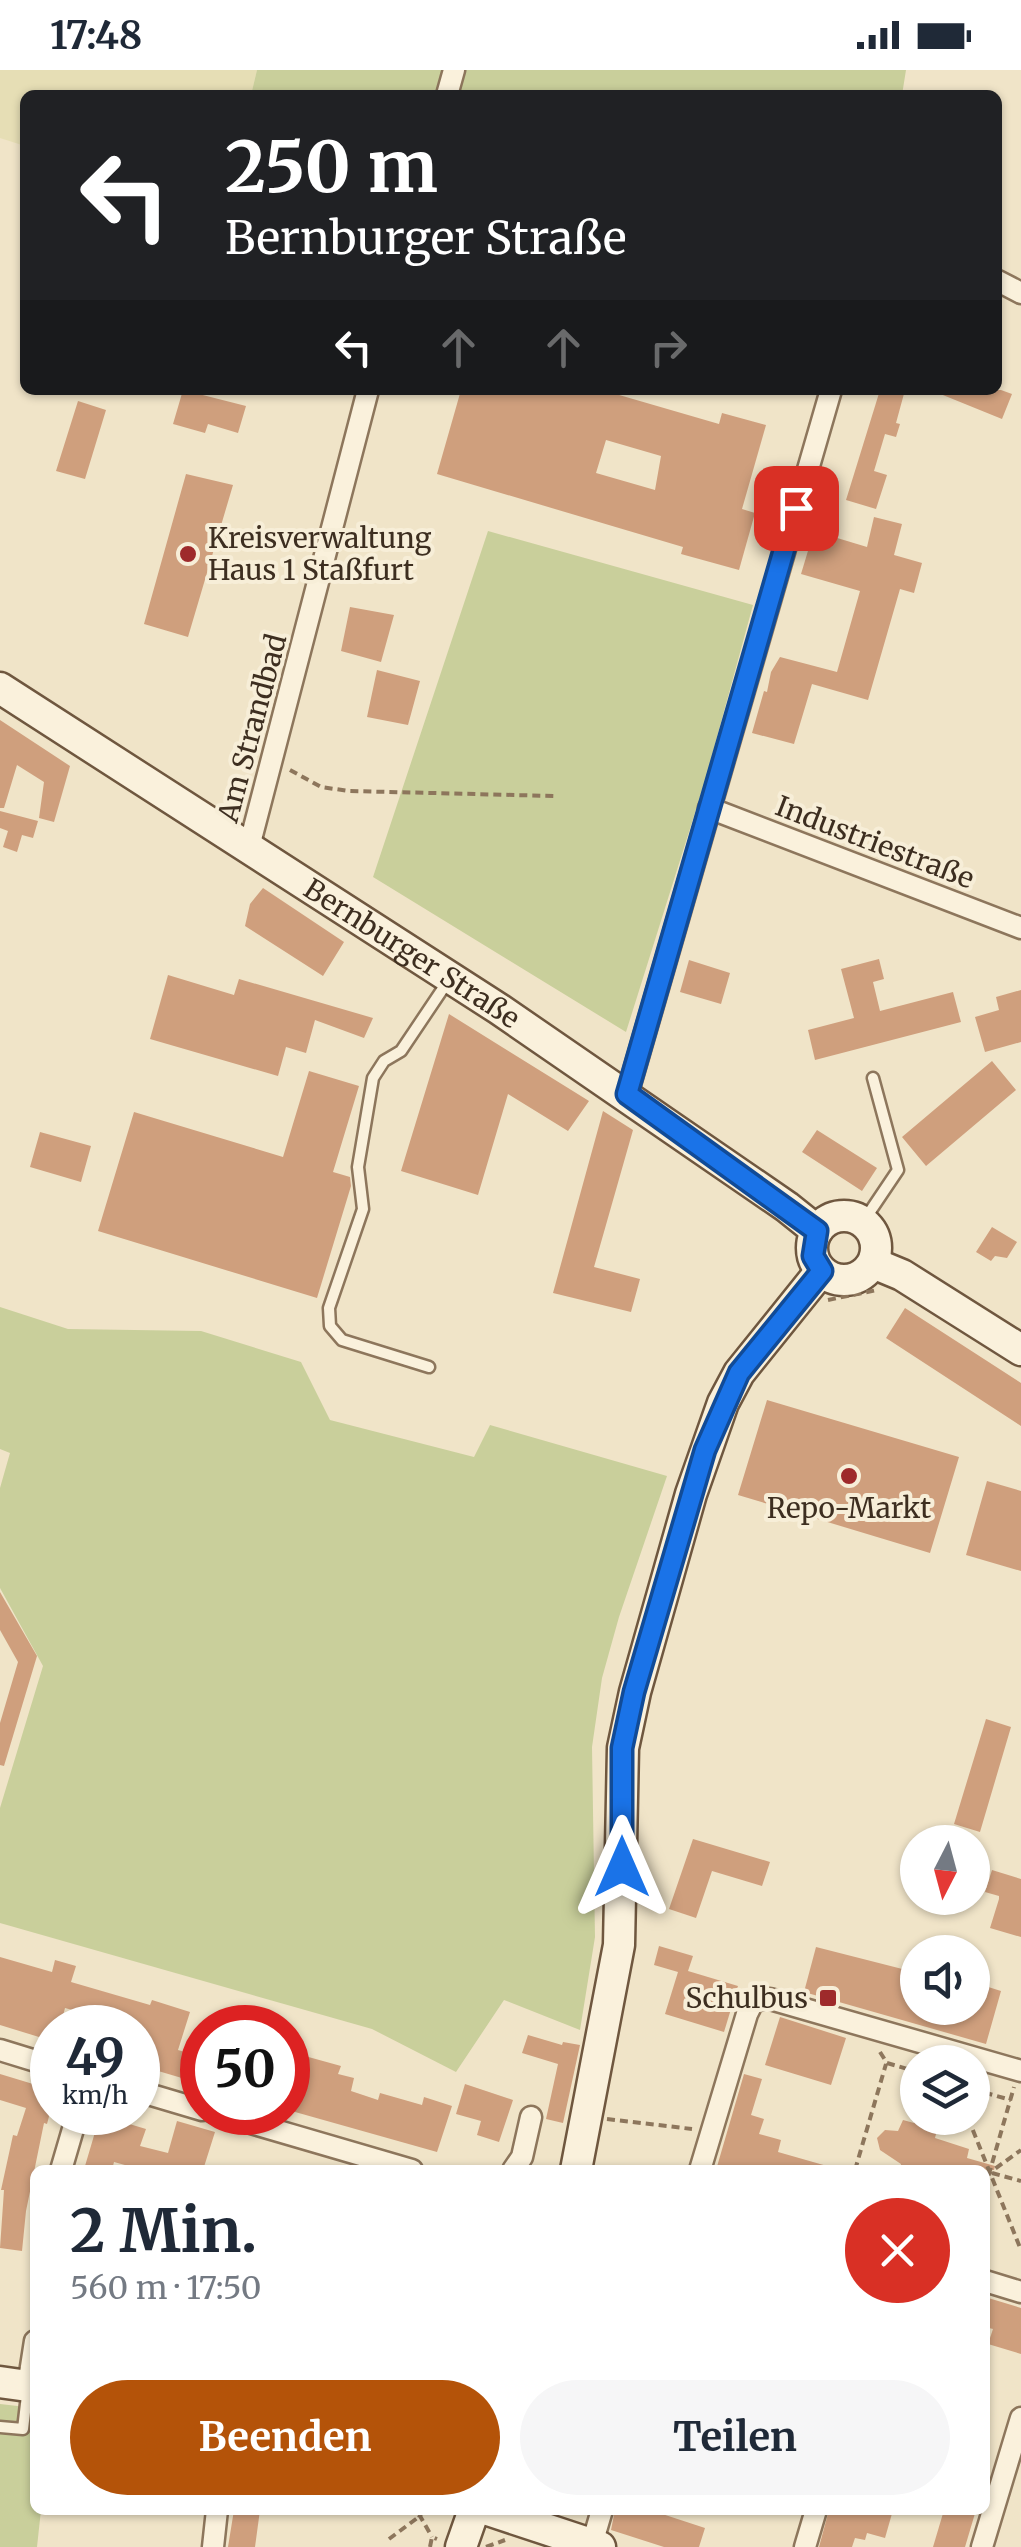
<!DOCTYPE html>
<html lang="de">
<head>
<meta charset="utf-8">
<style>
	:root { --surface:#fff; --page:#f6f6f7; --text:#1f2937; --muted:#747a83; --accent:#b45309 }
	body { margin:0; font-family:Merriweather,serif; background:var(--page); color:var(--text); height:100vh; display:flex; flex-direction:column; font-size:38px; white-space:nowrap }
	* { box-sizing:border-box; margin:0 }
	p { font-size:32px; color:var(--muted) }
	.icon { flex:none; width:55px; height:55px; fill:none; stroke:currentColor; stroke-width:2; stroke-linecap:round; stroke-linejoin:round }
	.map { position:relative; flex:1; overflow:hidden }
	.details { position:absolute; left:30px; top:2095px; width:960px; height:350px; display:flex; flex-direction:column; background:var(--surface); border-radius:15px; box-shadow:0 2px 8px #0004 }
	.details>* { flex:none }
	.banner { position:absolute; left:20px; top:20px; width:982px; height:305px; border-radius:15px; box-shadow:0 2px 8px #0004; background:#202124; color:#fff; overflow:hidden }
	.needle { width:65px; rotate:186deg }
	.buttons { position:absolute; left:900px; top:1755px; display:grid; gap:20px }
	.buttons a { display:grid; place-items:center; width:90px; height:90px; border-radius:50%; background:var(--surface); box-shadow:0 2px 8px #0004; font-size:50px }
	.speed { position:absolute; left:30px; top:1935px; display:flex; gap:20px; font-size:50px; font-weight:700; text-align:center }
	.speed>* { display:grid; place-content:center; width:130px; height:130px; border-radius:50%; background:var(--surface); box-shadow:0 2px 8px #0004; line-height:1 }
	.speed small { font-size:25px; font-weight:400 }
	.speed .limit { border:15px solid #d22; background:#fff; color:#111 }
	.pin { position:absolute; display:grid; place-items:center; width:85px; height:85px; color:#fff; margin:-42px; border-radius:20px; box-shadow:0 5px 15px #0006 }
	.me { position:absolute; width:110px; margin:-55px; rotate:0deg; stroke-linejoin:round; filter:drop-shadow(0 0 8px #0008) }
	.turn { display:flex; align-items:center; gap:35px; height:210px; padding:0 40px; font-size:45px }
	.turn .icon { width:130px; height:130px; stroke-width:2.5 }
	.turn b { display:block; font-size:70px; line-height:85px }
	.lanes { display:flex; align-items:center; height:95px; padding:0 40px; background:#0003; justify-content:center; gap:50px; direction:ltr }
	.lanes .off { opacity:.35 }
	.round { display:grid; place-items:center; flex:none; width:105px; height:105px; border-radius:52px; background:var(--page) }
	.summary { display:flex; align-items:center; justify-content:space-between; height:170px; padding:0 40px }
	h1 { font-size:60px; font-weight:700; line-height:75px }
	.action { display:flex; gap:20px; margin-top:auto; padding:20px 40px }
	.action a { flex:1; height:115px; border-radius:60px; background:var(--accent); color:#fff; font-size:40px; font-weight:700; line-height:115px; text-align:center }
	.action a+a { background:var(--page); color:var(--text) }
	.status { display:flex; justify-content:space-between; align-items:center; height:70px; padding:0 50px; background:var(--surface); direction:ltr }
	.status svg { height:28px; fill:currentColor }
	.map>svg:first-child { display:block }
	.farmland { fill:#e6deb5 }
	.green { fill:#c9cf9b }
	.building { fill:#cf9f7d; fill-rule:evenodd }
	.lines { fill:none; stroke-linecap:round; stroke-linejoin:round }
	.lane-casing { stroke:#8d765c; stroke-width:15 }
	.street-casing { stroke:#8d765c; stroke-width:25 }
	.secondary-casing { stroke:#6f573f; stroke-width:35 }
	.path { stroke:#8d765c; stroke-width:4; stroke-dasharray:8 5; stroke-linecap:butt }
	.lane { stroke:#faf1dc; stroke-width:10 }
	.street { stroke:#faf1dc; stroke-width:20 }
	.secondary { stroke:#faf1dc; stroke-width:30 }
	.route-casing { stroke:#114b97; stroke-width:25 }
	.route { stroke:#1a73e8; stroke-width:18 }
	.poi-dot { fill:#9e2a2b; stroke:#f7eed8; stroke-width:4 }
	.labels { text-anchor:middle; stroke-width:8; stroke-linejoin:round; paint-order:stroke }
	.poi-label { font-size:28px; fill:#3d2e20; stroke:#f7eed8; text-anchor:start }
	.street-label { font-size:28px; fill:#3d2e20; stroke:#f7eed8 }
</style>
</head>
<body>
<div class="status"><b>17:48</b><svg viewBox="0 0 49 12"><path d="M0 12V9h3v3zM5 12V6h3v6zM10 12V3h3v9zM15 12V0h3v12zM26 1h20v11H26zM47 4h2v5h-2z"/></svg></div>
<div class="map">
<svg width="1021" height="2477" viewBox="0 0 1021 2477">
	<rect width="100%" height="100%" fill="#f0e4c8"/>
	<path class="farmland" d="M0,0H257L251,25H25V76L0,68Z"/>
	<path class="green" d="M257,0H906L902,25H251Z
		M488,461L753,535L705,711L626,962L373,807Z
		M0,1237L68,1259L201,1261L301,1292L330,1350L474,1387L490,1355L667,1406L619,1547L602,1608L592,1677L595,1867L580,1960L504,1930L456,2002L372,1959L0,1853V1738L43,1596L0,1518V1418L10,1383L0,1379Z
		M0,2334L35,2338V2440H41L37,2477H0Z"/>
	<path class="building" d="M183,320L246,336L238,363L208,354L205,363L173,354Z
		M461,320L495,325L497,320H602L719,354L722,343L766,355L742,439L755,443L739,500L681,484L683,477L437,404ZM606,370L661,386L655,420L596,403Z
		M880,320H905L896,353L900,354L896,367L885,364L874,401L887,405L876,439L846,430Z
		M1001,320L1012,324L1002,349L933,321Z
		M78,331L106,340L85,409L56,401Z
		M186,404L233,415L188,567L144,554Z
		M874,447L902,454L894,485L922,493L914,523L900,519L868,630L812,614L794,674L752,663L764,621L767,622L771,602L780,587L837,602L860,521L801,504L814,461L867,477Z
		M350,537L394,545L381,592L341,581Z
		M377,600L420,611L408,655L367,647Z
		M0,650L70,696L54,752L39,748L44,712L17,695L4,738H0Z
		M0,741L38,751L33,768L22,765L17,782L3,777L8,761L0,758Z
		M263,818L344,872L323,906L245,856L250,834Z
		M879,889L884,909L873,912L880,941L953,922L961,952L815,990L808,960L854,948L841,899Z
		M689,890L730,903L721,934L680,922Z
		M168,905L234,925L239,909L373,948L364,968L315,950L306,983L286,977L278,1006L150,969Z
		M1021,920V972L985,982L975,947L999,940L996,927Z
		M449,944L589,1031L568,1061L508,1024L478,1125L401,1101Z
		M992,991L1016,1020L926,1096L902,1067Z
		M309,1001L359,1016L333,1102L350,1107L351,1116L317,1228L98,1161L134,1042L283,1087Z
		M603,1041L633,1060L594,1197L640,1209L631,1242L553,1223Z
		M817,1060L877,1098L862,1121L802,1082Z
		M40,1062L91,1076L81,1112L30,1097Z
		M992,1157L1017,1172L1007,1188L995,1186L991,1191L976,1182Z
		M905,1238L1021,1313V1356L886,1268Z
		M767,1330L959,1387L930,1483L738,1425Z
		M987,1411L1021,1421V1501L966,1485Z
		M0,1522L37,1586L4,1696L0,1695V1653L18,1592L0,1560Z
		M986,1649L1011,1657L980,1762L954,1754Z
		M693,1769L770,1792L762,1816L712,1801L696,1848L669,1839Z
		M992,1800L1021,1809V1867L990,1858L999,1829V1826L985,1822Z
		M659,1876L693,1886L688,1901L738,1916L724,1962L665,1944L678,1902L654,1895Z
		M816,1877L918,1903V1938H972V1930L977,1931L982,1915L1001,1921L986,1974L804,1922Z
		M0,1887L52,1902L55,1890L76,1896L71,1912L150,1935L152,1930L190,1942L178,1980L202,1987V2014L138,1995V1979L143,1960L138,1958L65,1938L60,1958H52V1971L0,1955Z
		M780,1947L846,1968L831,2015L765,1995Z
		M528,1965L562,1975L563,1972L580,1975L563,2053L546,2049L558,1994L522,1983Z
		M294,1983L341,1996L338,2004L354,2008L351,2021L378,2030L380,2023L422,2035L424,2027L452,2036L437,2082L288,2040V2007Z
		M0,2004L33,2014L34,2009L52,2015V2035L47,2054L44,2053L26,2141L22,2181L0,2178L4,2120H1L13,2065L17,2066L26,2038L0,2030Z
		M744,2004L762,2009L751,2045L764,2049L759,2064L781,2070L778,2082L827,2096L826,2100H716Z
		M465,2014L513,2030L499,2072L477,2065L481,2051L456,2044Z
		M101,2042H129L126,2053L146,2059L140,2076L168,2083L177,2051L215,2062L203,2100H143L114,2092L112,2100L85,2096Z
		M903,2050L914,2053L915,2050L938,2056L935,2068L969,2079L967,2088L995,2096L994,2100H900L901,2094L880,2080L877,2068L885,2060L898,2061Z
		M985,2227L1021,2238V2284L988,2274L993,2259L985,2257Z
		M234,2440H260L255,2477H228Z
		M615,2440H650L705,2458L699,2477H664L611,2460Z
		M829,2440H893L885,2468L867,2463L865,2470L855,2468L852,2477H819Z
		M944,2440H976L965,2477H933Z"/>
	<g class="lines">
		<defs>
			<path id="lane" d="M863,1152L898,1100L873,1008
				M429,1297L342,1270L330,1256L329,1238L363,1139L358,1097L373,1008L384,991L401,981L448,911
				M0,2357L23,2359L28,2317"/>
			<path id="street" d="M447,25L454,0
				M998,211L1021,223
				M709,738L1021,858
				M249,777L368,320
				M627,1025L831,320
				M0,1980L52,1996
				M138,2021L202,2040
				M213,2042L412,2100
				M61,2100L78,2042
				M513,2100L522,2087L531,2047
				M700,2100L747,1944L754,1930L770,1929L1021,2001
				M985,2211L1021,2222
				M28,2316L35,2271
				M592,2474L602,2440
				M213,2477L217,2440
				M805,2477L816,2440
				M982,2477L1021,2348"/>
			<g id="secondary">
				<path id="s1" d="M0,618L499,939L787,1137L817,1161"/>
				<circle cx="844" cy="1178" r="32"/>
				<path d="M873,1193L902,1205L1021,1280"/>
				<path d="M576,2100L619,1875L623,1678L635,1622L691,1424L723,1333L739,1303L821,1201"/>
				<path d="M0,2312L35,2317"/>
				<path d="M488,2440L600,2477"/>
				<path d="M461,2477L474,2440"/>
			</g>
		</defs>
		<use href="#lane" class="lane-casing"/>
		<use href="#street" class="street-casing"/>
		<use href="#secondary" class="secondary-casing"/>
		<path class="path" d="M290,700L321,717L349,721L555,726
			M828,1230L877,1220
			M880,1982L887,1993L918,2002
			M972,2019L1011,2030
			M968,2048L1021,2180
			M607,2049L692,2059
			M855,2100L886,1994
			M992,2103L1021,2111
			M985,2106L1021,2080
			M985,2118L1014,2017
			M406,2440L420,2446L432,2467
			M389,2469L420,2446L423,2440
			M430,2477L432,2467L437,2469
			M486,2477L505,2470"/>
		<use href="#lane" class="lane"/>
		<use href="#street" class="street"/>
		<use href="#secondary" class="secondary"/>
	</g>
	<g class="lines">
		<defs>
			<path id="route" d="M622,1797V1678L634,1622L705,1380L739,1303L822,1201L813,1186L817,1161L627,1024L796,438"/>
		</defs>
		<use href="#route" class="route-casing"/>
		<use href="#route" class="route"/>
	</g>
	<g class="poi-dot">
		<circle cx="188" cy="484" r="10"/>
		<circle cx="849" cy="1406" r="10"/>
		<rect x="818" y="1918" width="20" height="20" rx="5"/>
	</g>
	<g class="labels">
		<g class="poi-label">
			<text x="208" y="478">Kreisverwaltung<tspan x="208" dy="32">Haus 1 Staßfurt</tspan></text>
			<text x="849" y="1448" text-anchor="middle">Repo-Markt</text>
			<text x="808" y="1938" text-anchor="end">Schulbus</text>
		</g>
		<g class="street-label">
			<text transform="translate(252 658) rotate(-75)" y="10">Am Strandbad</text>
			<text transform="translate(875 772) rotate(21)" y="10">Industriestraße</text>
			<text dy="10" stroke="none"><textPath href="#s1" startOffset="490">Bernburger Straße</textPath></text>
		</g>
	</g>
</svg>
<div class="buttons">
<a><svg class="needle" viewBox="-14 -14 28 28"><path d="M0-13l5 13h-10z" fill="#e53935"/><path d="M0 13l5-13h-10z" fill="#747a83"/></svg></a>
<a><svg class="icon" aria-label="sound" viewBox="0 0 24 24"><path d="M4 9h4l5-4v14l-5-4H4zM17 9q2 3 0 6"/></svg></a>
<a><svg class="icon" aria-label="layers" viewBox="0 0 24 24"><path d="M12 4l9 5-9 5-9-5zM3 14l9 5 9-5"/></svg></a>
</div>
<div class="speed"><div>49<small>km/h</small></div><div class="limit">50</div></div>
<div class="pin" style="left:796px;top:438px;background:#d93025"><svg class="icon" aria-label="arrive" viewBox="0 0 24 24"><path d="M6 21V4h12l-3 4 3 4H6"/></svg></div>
<svg class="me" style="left:622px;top:1797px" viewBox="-20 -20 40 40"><path d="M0-17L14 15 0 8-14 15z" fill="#1a73e8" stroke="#fff" stroke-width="4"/></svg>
<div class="banner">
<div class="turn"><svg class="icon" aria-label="left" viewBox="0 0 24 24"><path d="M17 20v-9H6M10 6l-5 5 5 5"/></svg><div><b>250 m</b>Bernburger Straße</div></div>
<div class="lanes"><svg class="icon" aria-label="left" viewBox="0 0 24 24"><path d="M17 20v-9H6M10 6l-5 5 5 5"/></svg><svg class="icon off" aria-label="ahead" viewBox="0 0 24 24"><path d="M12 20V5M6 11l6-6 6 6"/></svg><svg class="icon off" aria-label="ahead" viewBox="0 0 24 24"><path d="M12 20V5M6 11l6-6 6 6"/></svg><svg class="icon off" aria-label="right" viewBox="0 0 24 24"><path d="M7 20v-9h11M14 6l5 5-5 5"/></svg></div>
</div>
<section class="details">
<div class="summary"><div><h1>2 Min.</h1><p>560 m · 17:50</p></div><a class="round" style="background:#d93025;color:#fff"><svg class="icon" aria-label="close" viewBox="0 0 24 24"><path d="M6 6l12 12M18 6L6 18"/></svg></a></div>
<div class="action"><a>Beenden</a><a>Teilen</a></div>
</section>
</div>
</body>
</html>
